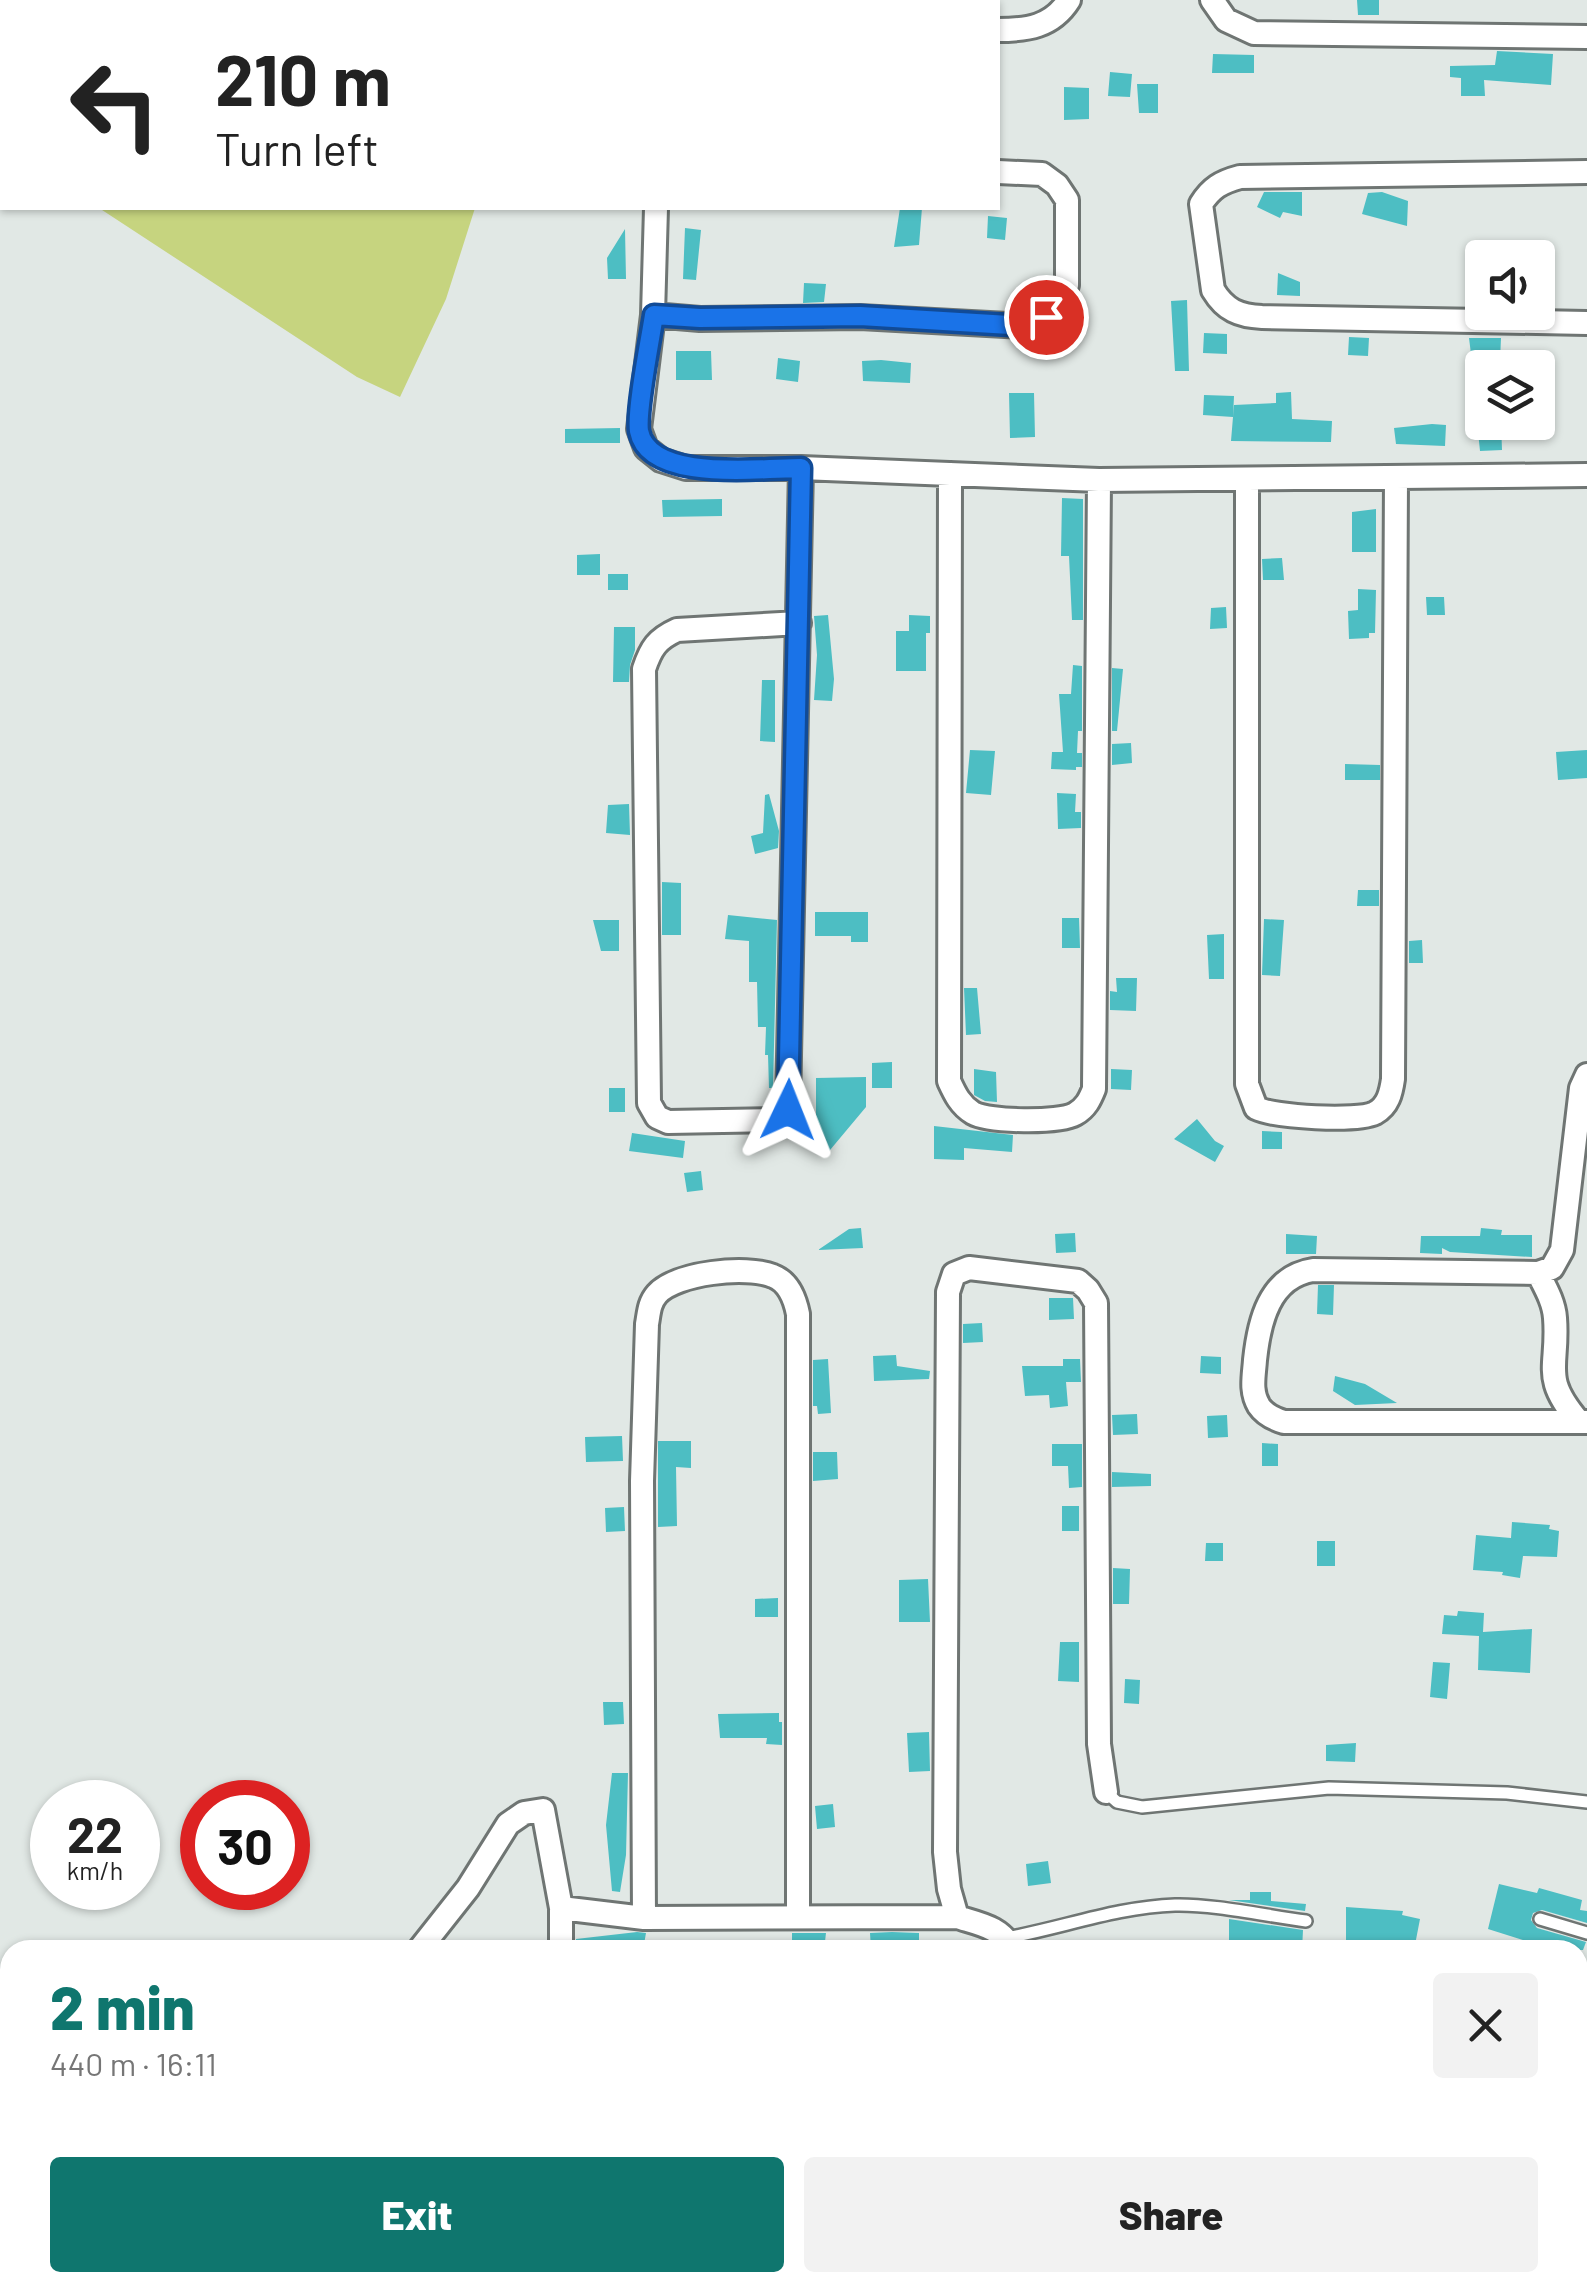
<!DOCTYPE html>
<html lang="en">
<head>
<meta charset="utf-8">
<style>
	:root { --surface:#fff; --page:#f2f2f2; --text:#222; --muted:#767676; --accent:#0f766e }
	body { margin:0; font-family:Barlow,sans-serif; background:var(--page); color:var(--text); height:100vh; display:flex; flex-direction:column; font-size:38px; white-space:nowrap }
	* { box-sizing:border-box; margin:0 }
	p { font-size:32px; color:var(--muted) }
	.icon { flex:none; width:55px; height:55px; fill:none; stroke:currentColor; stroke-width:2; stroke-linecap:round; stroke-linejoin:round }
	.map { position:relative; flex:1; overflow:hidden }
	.details { position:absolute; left:0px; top:1940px; width:1588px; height:352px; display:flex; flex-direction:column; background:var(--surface); border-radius:30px 30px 0 0; box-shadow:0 2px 8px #0004 }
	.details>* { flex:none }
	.banner { position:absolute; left:0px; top:0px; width:1000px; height:210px; box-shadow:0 2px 8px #0004; background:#fff; color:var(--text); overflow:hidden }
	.controls { position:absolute; left:1465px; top:240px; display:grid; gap:20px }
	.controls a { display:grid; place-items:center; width:90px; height:90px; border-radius:10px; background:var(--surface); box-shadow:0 2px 8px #0004; font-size:50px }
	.speed { position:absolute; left:30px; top:1780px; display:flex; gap:20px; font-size:50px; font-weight:700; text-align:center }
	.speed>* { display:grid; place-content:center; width:130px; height:130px; border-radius:50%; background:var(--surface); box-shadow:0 2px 8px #0004; line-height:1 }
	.speed small { font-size:25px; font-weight:400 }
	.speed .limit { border:15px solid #d22; background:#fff; color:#111 }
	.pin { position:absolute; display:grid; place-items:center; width:85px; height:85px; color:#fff; margin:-42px; border:5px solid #fff; border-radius:50%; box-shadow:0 2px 10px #0007 }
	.me { position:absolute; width:110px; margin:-55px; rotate:2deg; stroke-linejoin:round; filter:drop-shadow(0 0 8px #0008) }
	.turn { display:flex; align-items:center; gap:35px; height:210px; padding:0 50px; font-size:45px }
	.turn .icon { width:130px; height:130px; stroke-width:2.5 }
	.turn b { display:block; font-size:70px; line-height:85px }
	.round { display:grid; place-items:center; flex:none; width:105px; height:105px; border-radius:10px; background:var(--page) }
	.summary { display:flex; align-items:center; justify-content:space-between; height:170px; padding:0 50px }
	h1 { font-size:60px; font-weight:800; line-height:75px; color:var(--accent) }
	.cta { display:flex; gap:20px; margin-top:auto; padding:20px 50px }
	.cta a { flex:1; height:115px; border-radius:10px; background:var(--accent); color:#fff; font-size:40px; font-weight:800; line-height:115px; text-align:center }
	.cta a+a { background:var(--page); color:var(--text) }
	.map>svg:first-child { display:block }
	.green { fill:#c6d47f }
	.building { fill:#4dbec3 }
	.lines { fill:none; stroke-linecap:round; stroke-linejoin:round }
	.service-casing { stroke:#6f7573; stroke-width:16 }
	.minor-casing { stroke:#6f7573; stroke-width:28 }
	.service { stroke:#fff; stroke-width:11 }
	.minor { stroke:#fff; stroke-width:22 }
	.route-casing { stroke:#114b97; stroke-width:25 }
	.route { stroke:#1a73e8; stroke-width:18 }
</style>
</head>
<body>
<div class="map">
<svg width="1587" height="2291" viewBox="0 0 1587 2291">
	<rect width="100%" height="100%" fill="#e1e8e5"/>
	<path class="green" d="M0,0H529L531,2H2V144Z
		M99,208H475L446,299L400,397L357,377Z"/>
	<path class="building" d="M1357,0H1379V15H1358Z
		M1497,51L1553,54L1551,85L1484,80L1485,96H1461V78L1450,77V66L1495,65Z
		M1213,54L1254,55V73H1212Z
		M1110,72L1132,74L1130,97L1108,96Z
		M1137,84H1158V113H1139Z
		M1064,87L1089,88V119L1064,120Z
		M1264,192H1302V216L1283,212L1280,218L1257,207Z
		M1382,192L1408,201L1407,226L1362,214L1368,193Z
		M900,208H922L919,245L894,247Z
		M988,216L1007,218L1005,240L987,238Z
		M685,228L701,230L696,280L683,279Z
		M625,229L626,279H608L607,258Z
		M1278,273L1300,282V296L1277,295Z
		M804,283L826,284L824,302L803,303Z
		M1187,300L1189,371H1175L1171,301Z
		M1204,333L1227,334V354L1203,353Z
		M1349,337L1369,338L1368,356L1348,355Z
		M1469,338H1501L1500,361L1471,354Z
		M676,351H711L712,380H676Z
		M778,358L800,361L798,382L776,379Z
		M881,360L911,363L910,383L863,381L862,361Z
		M1291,392L1292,419L1332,421L1331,442L1231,441L1234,405L1276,403V393Z
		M1009,393H1034L1035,437L1010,438Z
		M1204,395L1234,396L1233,417L1203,415Z
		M1477,422H1501L1502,450L1480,451Z
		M1432,424L1446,425L1445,446L1396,444L1394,428Z
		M620,428V443H565V429Z
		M1062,498L1083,499V620H1072L1069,556H1061Z
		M722,499V516L663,517L662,500Z
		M1376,509V552H1352V512Z
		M600,554V575H577V555Z
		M1282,558L1284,580H1263L1262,559Z
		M608,574H628V590H608Z
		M1358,589L1376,590L1375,633H1369V638L1349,639L1348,611L1358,610Z
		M1426,597H1444L1445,615H1427Z
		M1226,607L1227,628L1210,629L1211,608Z
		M828,615L834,679L832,701L814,700L817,655L814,616Z
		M909,615L930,616V633H926V671H896V631H909Z
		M614,627H635V650L630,665L629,682H613Z
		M1073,665L1082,666V731H1078L1077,753H1082V767H1076V770L1051,769L1052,752H1063L1059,694H1071Z
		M1112,668L1123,669L1117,731H1112Z
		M762,680H775V742L760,741Z
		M1131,743L1132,763L1112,765V744Z
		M970,750L995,751L991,795L966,793Z
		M1587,750V778L1558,780L1556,752Z
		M1345,764L1380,765V780H1345Z
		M1057,793L1076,794L1075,812H1081V828L1058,829Z
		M769,794L779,831L778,848L755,854L751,836L763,833L765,795Z
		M629,804L630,835L606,833L608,805Z
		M662,882L681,883V935H662Z
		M1358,890H1379V906H1357Z
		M815,912H868V942H851V936H815Z
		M728,915L777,920L773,1088H769L768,1055H765L766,1027H758L757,982H749V941L725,939Z
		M1062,918H1079L1080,948H1062Z
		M1264,919L1284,920L1280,976L1262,975Z
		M593,920H619V951H601Z
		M1224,934V979H1209L1207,935Z
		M1422,940L1423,963H1409V941Z
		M1116,978H1137L1136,1011L1110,1010V991L1117,992Z
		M964,988H977L981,1034L966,1035Z
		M892,1062V1088H872V1063Z
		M974,1069L996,1072L997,1102L985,1101L974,1095Z
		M1111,1069L1132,1070L1131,1090L1111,1089Z
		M866,1077V1107L825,1156L804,1137L816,1123V1078Z
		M609,1088H625V1112H609Z
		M1197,1119L1215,1141L1224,1146L1215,1162L1174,1139Z
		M934,1126L1013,1135L1012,1152L964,1148V1160L934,1159Z
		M1262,1131L1282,1132V1149H1262Z
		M632,1133L685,1141L683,1158L629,1151Z
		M701,1171L703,1190L687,1192L684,1173Z
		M861,1228L863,1248L818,1250L849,1229Z
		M1481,1228L1502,1230L1501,1235H1532V1257L1450,1252L1442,1248V1254L1420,1253L1421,1236H1480Z
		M1075,1233L1076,1252L1056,1253L1055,1234Z
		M1286,1234L1317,1236L1316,1254H1286Z
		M1318,1285H1334L1333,1315L1317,1314Z
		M1049,1298H1073L1074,1319L1049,1320Z
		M982,1323L983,1342L963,1343V1324Z
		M896,1355L897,1366L930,1371L929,1379L874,1381L873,1356Z
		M1201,1356L1221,1357V1374L1200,1373Z
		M828,1359L831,1413L818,1414L817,1406H813V1360Z
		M1063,1359H1080L1081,1382H1066L1068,1406L1050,1408L1049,1395L1025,1396L1022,1366H1063Z
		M1335,1376L1365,1384L1397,1403L1355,1405L1333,1391Z
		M1137,1414L1138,1434L1113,1435L1112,1415Z
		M1227,1415L1228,1437L1208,1438L1207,1416Z
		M622,1436L623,1461L586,1462L585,1437Z
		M658,1441H691V1468L676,1467L677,1526L658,1527Z
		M1262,1443L1278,1444V1466H1262Z
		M1052,1444H1082V1487L1069,1488L1068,1466H1052Z
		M813,1452H837L838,1479L813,1481Z
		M1112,1472L1151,1474V1486L1112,1487Z
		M1062,1506H1079V1531H1062Z
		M624,1507L625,1531L606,1532L605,1508Z
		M1512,1522L1550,1525L1549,1529L1559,1531L1557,1557L1523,1556L1520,1578L1502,1575L1503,1572L1473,1570L1476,1535L1511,1538Z
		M1317,1541H1335V1566H1317Z
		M1206,1543H1223V1561H1205Z
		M1113,1568L1130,1569L1129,1604H1113Z
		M928,1579L930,1622H899V1580Z
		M778,1598V1617H755V1599Z
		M1458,1611L1484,1613L1483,1632L1532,1629L1530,1673L1478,1670L1479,1636L1442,1634L1444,1615L1457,1616Z
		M1060,1642H1079V1682L1058,1681Z
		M1433,1662L1450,1663L1447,1699L1430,1697Z
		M1125,1679L1140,1680L1139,1704L1124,1703Z
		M603,1702H623L624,1724L604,1725Z
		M779,1713V1722H782V1745L766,1744L767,1738H720L718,1714Z
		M929,1732L930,1771L909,1772L907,1733Z
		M1356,1743L1355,1762L1326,1761V1745Z
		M612,1773H628L626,1855L620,1892L612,1891L606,1825Z
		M833,1804L835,1827L817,1829L815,1806Z
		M1048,1861L1051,1883L1028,1886L1026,1864Z
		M1499,1884L1537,1893L1539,1888L1582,1900L1580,1910L1587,1911V1923L1542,1910L1533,1913L1531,1920L1537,1928L1586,1942L1583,1950H1554L1488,1929Z
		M1250,1892H1271V1901L1306,1904L1305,1911L1229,1900H1250Z
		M1346,1907L1403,1911L1402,1915L1420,1919L1414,1950L1380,1945L1379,1950H1346Z
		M1229,1919L1303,1930L1302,1950L1229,1947Z
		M637,1932L646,1933L643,1950L623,1947L624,1950H576V1939Z
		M892,1932L919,1933V1949L871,1950L870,1933Z
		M792,1933H826L824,1950H792Z"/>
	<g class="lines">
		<defs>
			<path id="service" d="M1106,1792L1117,1802L1142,1807L1329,1788L1507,1793L1587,1802
				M1540,1919L1587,1933
				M1006,1938C1062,1928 1117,1907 1175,1905C1213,1904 1267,1916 1306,1921
				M1578,2048H1587
				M1578,2177H1587"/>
			<path id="minor" d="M658,0V2
				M1212,0L1226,20L1254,33L1587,37
				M998,30C1027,30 1052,27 1069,0
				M1587,172L1240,177C1221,182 1211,188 1201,204L1213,290C1225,310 1239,316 1262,317L1587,323
				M656,208L653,315L639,429L646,448L661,460L686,468H801L1099,480L1587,475
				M653,315L700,319L860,317L1025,326L1046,317L1060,304L1067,285V200L1057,185L1042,174L998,172
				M950,474L949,1081C955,1094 960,1105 973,1113C989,1122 1059,1123 1075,1114C1086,1108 1090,1099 1094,1089L1099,480
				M1247,480V1084L1256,1108C1274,1117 1357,1122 1375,1113C1388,1106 1391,1093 1393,1079L1396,478
				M799,623L677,630C657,639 651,648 644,669L649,1103L657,1117L668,1122L772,1120L784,1115L788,1105L801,468
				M1538,1273L1552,1268L1562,1250L1581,1088L1587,1075
				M1579,1422C1540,1376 1559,1368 1555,1318C1554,1302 1545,1287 1538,1273L1313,1270C1269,1277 1259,1322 1255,1360C1254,1376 1250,1391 1259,1406C1265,1415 1274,1419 1284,1422H1587
				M561,1908L644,1918L957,1917C979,1924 1002,1927 1012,1950
				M957,1917L949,1889L945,1852L948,1292L954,1274L969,1268L1078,1281L1088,1290L1096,1303L1099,1744L1106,1792
				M644,1918L642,1481L647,1324C649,1313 649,1303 657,1294C676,1273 746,1265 773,1276C789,1282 795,1299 798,1314V1917
				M419,1950L468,1888L508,1824L524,1813L543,1810L561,1908V1950
				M0,2144L10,2141
				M420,2282V2291
				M125,2291L126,2282
				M307,2291V2282
				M554,2291L555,2282
				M967,2291V2282"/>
		</defs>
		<use href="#service" class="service-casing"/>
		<use href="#minor" class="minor-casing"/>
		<use href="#service" class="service"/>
		<use href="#minor" class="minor"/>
	</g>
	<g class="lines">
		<defs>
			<path id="route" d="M788,1110L801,468C761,468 649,483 639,431C636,410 650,341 654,315L700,318L860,316L1025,326L1046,317"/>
		</defs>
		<use href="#route" class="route-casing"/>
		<use href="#route" class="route"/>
	</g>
</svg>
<div class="controls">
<a><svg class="icon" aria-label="sound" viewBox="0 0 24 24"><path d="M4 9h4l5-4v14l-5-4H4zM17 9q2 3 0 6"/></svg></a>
<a><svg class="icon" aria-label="layers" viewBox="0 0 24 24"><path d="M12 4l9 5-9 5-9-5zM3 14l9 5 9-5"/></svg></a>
</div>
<div class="speed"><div>22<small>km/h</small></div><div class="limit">30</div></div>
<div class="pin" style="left:1046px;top:317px;background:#d93025"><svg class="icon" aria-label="arrive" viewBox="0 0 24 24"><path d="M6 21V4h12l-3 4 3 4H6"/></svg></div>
<svg class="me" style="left:788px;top:1110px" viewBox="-20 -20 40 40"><path d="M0-17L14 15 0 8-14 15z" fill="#1a73e8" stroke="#fff" stroke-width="4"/></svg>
<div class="banner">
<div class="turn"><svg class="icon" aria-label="left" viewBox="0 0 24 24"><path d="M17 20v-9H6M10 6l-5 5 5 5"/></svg><div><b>210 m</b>Turn left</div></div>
</div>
<section class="details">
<div class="summary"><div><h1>2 min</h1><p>440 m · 16:11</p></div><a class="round"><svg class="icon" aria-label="close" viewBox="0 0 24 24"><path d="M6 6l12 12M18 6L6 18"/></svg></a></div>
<div class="cta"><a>Exit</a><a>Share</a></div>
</section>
</div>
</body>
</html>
